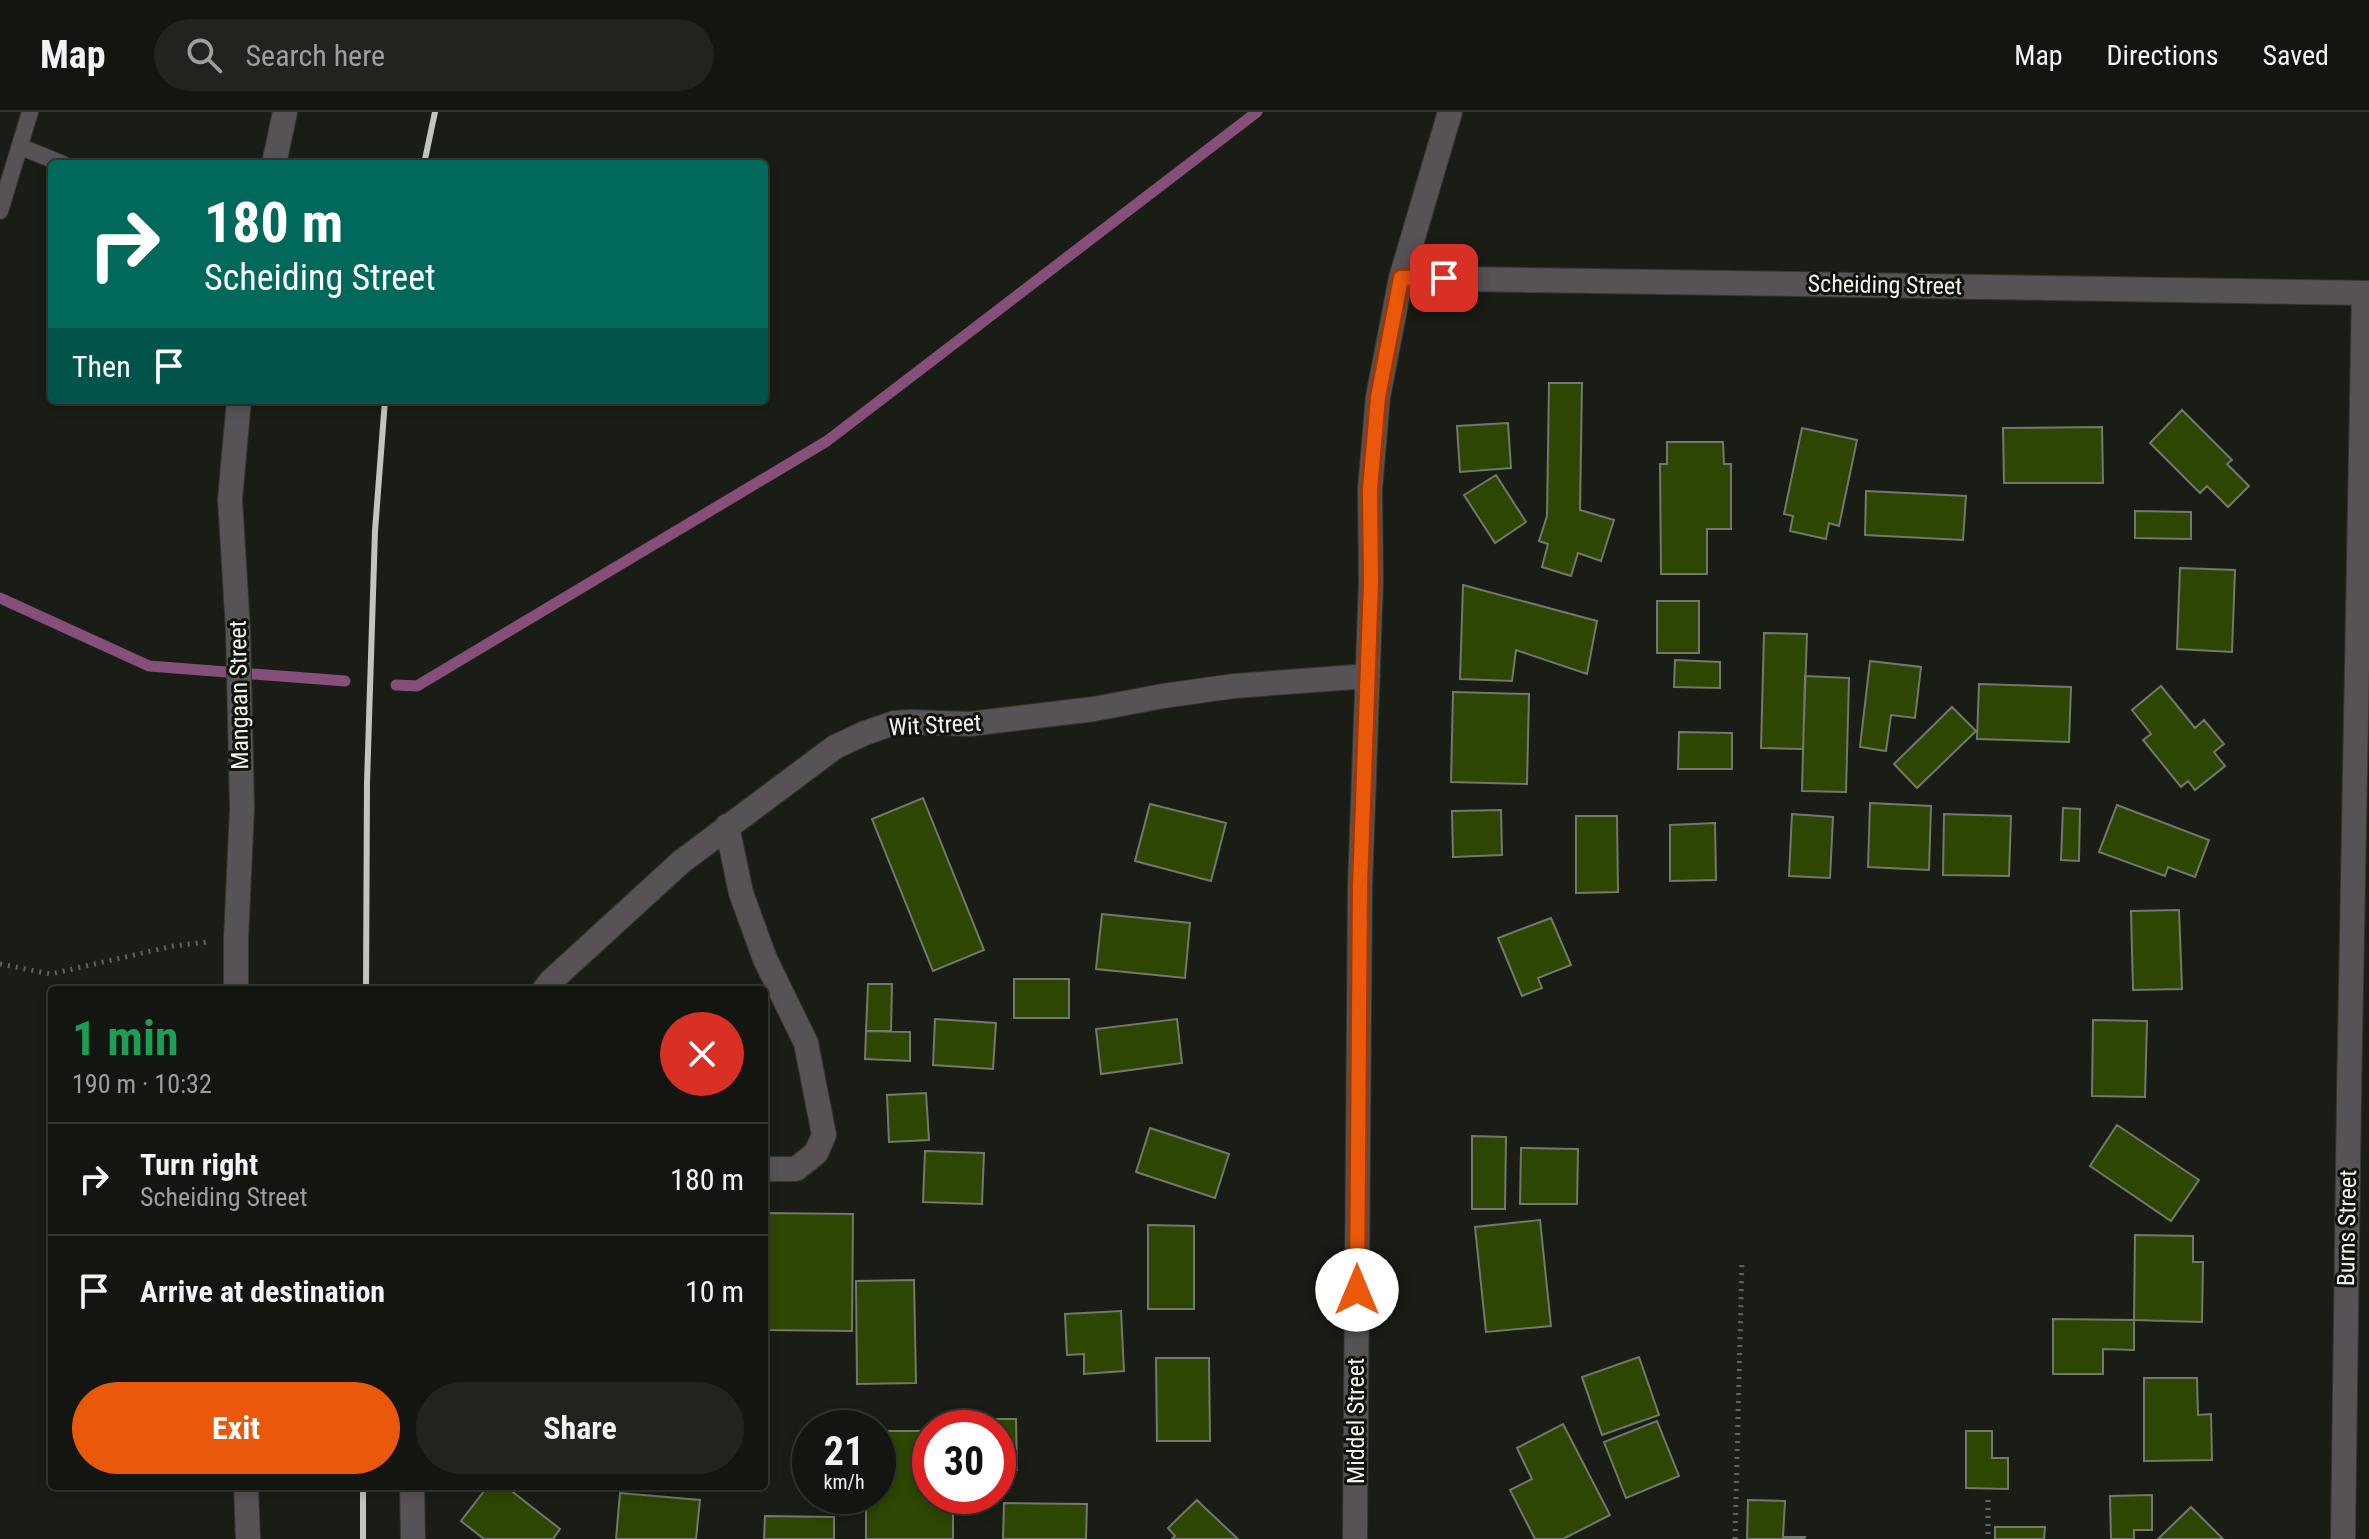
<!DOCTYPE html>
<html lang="en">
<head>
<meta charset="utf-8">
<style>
	:root { --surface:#131610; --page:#20231e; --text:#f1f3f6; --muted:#9d9f9f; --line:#323530; --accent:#ea580c }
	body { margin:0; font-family:"Roboto Condensed",sans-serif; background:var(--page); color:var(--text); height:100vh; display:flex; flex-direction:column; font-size:30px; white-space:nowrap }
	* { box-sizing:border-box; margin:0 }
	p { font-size:26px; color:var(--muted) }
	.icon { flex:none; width:44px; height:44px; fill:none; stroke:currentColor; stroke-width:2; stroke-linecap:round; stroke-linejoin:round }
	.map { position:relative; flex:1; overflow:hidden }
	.sheet { position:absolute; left:48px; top:874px; width:720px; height:504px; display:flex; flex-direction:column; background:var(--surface); border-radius:8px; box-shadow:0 4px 12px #0003,0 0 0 2px var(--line) }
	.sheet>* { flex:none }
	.guide { position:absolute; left:48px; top:48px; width:720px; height:244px; border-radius:8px; box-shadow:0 4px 12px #0003,0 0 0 2px var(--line); background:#00695c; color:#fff; overflow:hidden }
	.speed { position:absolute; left:792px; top:1298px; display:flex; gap:16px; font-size:40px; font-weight:700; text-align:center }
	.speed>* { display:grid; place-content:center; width:104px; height:104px; border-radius:50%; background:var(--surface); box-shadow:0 4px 12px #0003,0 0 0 2px var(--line); line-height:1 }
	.speed small { font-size:20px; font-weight:400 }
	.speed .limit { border:12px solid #d22; background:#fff; color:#111 }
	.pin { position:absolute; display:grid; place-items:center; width:68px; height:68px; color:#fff; margin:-34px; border-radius:16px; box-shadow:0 4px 12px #0006 }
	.me { position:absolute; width:88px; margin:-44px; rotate:0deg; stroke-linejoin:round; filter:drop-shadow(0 0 6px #0008) }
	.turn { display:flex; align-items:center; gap:28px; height:168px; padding:0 24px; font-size:36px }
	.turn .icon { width:104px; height:104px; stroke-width:2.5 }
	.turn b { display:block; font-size:56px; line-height:68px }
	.then { display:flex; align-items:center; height:76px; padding:0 24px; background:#0003; gap:16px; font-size:30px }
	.round { display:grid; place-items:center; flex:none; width:84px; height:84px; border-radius:42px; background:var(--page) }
	.head { display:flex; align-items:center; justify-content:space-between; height:136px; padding:0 24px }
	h1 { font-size:48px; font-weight:700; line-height:60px; color:#1e9e55 }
	.button { display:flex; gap:16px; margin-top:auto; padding:16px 24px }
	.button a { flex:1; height:92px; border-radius:48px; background:var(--accent); color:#fff; font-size:32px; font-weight:700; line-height:92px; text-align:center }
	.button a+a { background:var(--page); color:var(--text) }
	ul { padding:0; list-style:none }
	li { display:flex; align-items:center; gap:24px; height:112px; padding:0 24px; border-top:2px solid var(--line) }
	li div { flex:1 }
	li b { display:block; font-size:30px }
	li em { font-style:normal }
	header { display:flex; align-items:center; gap:48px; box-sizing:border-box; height:112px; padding:0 40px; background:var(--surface); border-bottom:2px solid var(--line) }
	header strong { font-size:38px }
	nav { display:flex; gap:44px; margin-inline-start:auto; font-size:28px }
	.search { width:560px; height:72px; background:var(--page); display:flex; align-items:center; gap:20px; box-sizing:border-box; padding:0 28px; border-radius:44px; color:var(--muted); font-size:30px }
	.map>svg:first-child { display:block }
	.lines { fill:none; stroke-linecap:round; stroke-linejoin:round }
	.stream { stroke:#864f7a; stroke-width:11 }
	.building { fill:#2d4602; stroke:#73786e; stroke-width:2 }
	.service-casing { stroke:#33372f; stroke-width:18 }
	.minor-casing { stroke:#33372f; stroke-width:26 }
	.tertiary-casing { stroke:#33372f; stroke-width:26 }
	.path { stroke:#60645d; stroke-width:5; stroke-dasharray:2 6; stroke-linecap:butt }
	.service { stroke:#565255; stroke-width:16 }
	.minor { stroke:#565255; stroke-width:24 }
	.tertiary { stroke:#565255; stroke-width:24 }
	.rail { stroke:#c1c5bf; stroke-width:6 }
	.route-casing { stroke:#983908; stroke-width:20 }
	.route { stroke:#ea580c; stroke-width:14 }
	.labels { text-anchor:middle; stroke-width:6; stroke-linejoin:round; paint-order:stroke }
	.street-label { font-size:24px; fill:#f0f3ee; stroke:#10130c }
</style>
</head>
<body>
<header>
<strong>Map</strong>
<div class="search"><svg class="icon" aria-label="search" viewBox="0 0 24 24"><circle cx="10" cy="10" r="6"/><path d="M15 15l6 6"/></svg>Search here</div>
<nav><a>Map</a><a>Directions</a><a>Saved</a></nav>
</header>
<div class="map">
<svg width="2369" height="1427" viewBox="0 0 2369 1427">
	<rect width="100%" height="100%" fill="#191d15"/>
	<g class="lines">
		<path class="stream" d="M0,486L149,554L345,569
			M396,573L417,574L827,329L1257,0"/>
	</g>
	<path class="building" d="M1549,271H1582L1580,398L1614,408L1601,449L1578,441L1571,464L1542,455L1548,432L1539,429L1547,404Z
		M2182,298L2232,348L2227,352L2249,374L2228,395L2207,374L2200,381L2150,331Z
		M1508,311L1511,356L1460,360L1457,314Z
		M2102,315L2103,371H2004L2003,316Z
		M1802,316L1857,328L1839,414L1829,411L1826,427L1790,419L1793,404L1784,402Z
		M1667,330H1723L1724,352H1731V417H1707V462H1661L1660,352H1667Z
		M1496,363L1526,410L1495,431L1464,383Z
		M1866,379L1966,384L1963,428L1865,423Z
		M2135,399L2191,400V427L2135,426Z
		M2180,456L2235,458L2232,540L2177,537Z
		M1463,473L1597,509L1587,562L1516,538L1512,569L1460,567Z
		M1657,489H1699V541H1657Z
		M1764,521L1807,522L1803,637L1761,636Z
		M1675,548L1720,550V576L1674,575Z
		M1870,549L1921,555L1915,606L1891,603L1886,639L1860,635Z
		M1805,564L1849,566L1846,680L1802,679Z
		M1979,572L2071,575L2069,630L1977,627Z
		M2161,574L2195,616L2204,608L2224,632L2214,640L2225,654L2195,678L2188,669L2181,675L2143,628L2151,622L2132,598Z
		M1453,580L1529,582L1527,672L1451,670Z
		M1952,595L1976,619L1917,676L1894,652Z
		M1679,620L1732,621V657H1678Z
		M923,686L984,838L933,859L872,707Z
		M1870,691L1931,694L1929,758L1868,755Z
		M1150,692L1226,711L1211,769L1135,749Z
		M2117,693L2209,728L2195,765L2168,755L2165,764L2099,740Z
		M2063,696L2080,697L2079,749L2061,748Z
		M1501,698L1502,743L1453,745L1452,699Z
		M1792,702L1833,705L1830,766L1789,764Z
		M1944,702L2011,704L2009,764L1943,763Z
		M1576,704H1617L1618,780L1576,781Z
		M1715,711L1716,768L1670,769V713Z
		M2179,798L2182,877L2133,878L2131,799Z
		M1102,802L1190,811L1185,866L1096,857Z
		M1551,806L1571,853L1538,866L1542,876L1522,884L1498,826Z
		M1014,867H1069V906H1014Z
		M868,872H892L891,919H866Z
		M935,907L996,911L993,957L933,953Z
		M1177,907L1182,951L1101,962L1096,917Z
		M2093,908L2147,909L2145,985L2092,984Z
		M866,919L910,920V949L865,947Z
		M926,981L929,1028L889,1030L887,983Z
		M2117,1013L2199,1068L2171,1109L2090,1054Z
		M1150,1016L1229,1042L1215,1086L1136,1060Z
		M1472,1024L1506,1025L1505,1097H1472Z
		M1521,1036L1578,1037L1577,1092H1520Z
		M925,1039L984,1041L982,1092L923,1090Z
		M764,1101L853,1102L852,1219L764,1218Z
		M1540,1108L1551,1214L1486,1220L1475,1115Z
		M1148,1113L1194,1114V1197H1148Z
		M2135,1123L2193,1124V1150H2203L2202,1210L2134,1208Z
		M914,1168L916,1271L857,1272L856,1169Z
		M1121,1199L1124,1259L1084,1262V1242L1067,1243L1065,1202Z
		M2053,1207L2134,1208V1238L2103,1237V1262H2053Z
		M1639,1245L1659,1303L1602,1323L1582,1265Z
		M1156,1246H1209L1210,1329H1157Z
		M2144,1266H2197L2198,1303L2211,1302L2212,1348L2144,1349Z
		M951,1307H1016L1017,1358L998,1359V1316H951Z
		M1657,1309L1679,1364L1626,1386L1604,1330Z
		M1563,1312L1610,1403L1563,1427H1535L1510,1378L1532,1367L1517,1336Z
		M878,1319H930V1384H953V1427H866V1384H878Z
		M1966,1319H1992V1346H2008V1377L1966,1376Z
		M488,1374H505L560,1417L553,1427H484L461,1409Z
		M620,1381L700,1388L696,1427H616Z
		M2152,1383V1418H2134V1427H2111L2110,1384Z
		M1197,1388L1204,1395L1238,1427H1172L1175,1424L1168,1416Z
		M1748,1388L1785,1389L1783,1425H1805L1804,1427H1747Z
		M1004,1391L1087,1392L1086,1427H1003Z
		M2191,1395L2223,1427H2158Z
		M765,1404L834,1405V1427H764Z
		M1995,1415H2045L2044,1427H1995Z"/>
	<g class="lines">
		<defs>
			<path id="service" d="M21,35L63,52
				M0,99L30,0"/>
			<path id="minor" d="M1401,166L2369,181
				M727,714L741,781L765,847L806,931L824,1023L816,1041L796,1057H764
				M544,878L551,869L681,750L835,635L865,621L894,611L911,610L970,612L1094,597L1163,584L1234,574L1368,564
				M412,1374L413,1427
				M1355,1427L1360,774L1371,470L1370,377L1378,285L1401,166L1450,0
				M2343,1427L2349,983L2364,181"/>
			<path id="tertiary" d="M274,52L285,0
				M236,878V827L242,696L238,518L230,387L239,288
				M246,1374L248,1427"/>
		</defs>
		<use href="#service" class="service-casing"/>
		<use href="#minor" class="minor-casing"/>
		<use href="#tertiary" class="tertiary-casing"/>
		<path class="path" d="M0,852L51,862L173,834L207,830
			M1988,1388V1427
			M1735,1427L1742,1148"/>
		<use href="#service" class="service"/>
		<use href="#minor" class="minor"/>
		<use href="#tertiary" class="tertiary"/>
		<path class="rail" d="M424,52L435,0
			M366,878L367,671L375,419L385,288
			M363,1427V1374"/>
	</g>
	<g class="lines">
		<defs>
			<path id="route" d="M1357,1178L1360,774L1371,470L1370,377L1378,285L1401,166H1444"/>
		</defs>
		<use href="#route" class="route-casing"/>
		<use href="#route" class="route"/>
	</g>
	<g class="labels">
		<g class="street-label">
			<text transform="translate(1885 173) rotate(1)" y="8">Scheiding Street</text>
			<text transform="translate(239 583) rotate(-91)" y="8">Mangaan Street</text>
			<text transform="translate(935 613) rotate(-3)" y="8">Wit Street</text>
			<text transform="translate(2347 1116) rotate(-89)" y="8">Burns Street</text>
			<text transform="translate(1356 1309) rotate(-90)" y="8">Middel Street</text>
		</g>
	</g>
</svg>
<div class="speed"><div>21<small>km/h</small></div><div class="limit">30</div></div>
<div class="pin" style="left:1444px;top:166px;background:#d93025"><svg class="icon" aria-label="arrive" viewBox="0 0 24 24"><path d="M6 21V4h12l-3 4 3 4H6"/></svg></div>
<svg class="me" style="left:1357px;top:1178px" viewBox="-20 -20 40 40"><circle r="19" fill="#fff"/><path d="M0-13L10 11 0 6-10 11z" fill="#ea580c"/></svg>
<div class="guide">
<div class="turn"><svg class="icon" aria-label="right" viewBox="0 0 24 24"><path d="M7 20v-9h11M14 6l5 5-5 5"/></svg><div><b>180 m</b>Scheiding Street</div></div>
<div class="then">Then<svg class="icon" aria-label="arrive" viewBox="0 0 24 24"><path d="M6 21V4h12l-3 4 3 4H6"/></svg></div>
</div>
<section class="sheet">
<div class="head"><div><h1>1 min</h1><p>190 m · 10:32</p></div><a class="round" style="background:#d93025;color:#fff"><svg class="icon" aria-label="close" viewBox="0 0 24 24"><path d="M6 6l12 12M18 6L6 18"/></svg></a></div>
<ul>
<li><svg class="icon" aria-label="right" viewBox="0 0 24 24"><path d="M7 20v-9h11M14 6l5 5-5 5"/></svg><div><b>Turn right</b><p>Scheiding Street</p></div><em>180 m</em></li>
<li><svg class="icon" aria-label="arrive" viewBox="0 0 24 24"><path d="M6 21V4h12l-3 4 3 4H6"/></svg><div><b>Arrive at destination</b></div><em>10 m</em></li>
</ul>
<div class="button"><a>Exit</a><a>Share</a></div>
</section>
</div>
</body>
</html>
